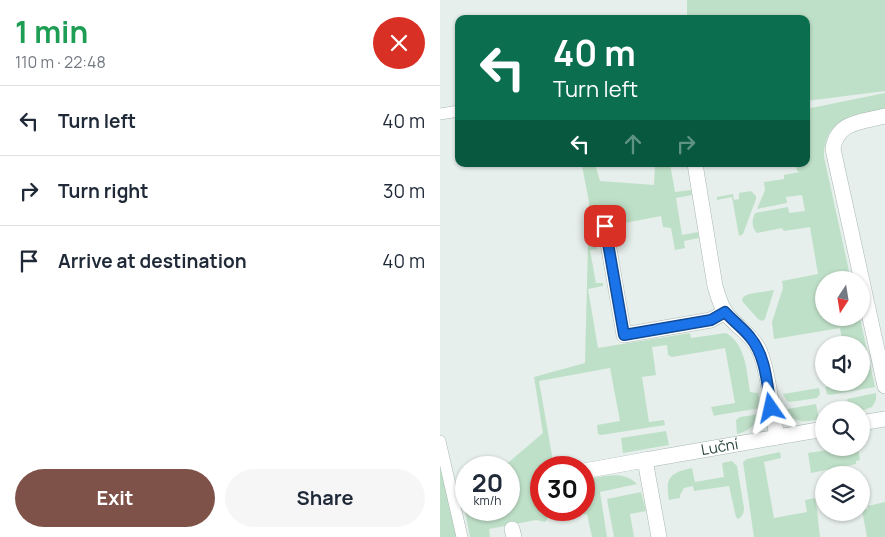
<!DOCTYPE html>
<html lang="en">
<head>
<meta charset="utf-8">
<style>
	:root { --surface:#fff; --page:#f6f6f7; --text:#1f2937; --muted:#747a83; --line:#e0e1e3; --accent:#7f5249 }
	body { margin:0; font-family:Manrope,sans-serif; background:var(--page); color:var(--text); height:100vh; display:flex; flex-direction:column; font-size:19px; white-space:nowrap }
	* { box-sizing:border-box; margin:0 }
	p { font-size:16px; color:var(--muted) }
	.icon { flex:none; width:28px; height:28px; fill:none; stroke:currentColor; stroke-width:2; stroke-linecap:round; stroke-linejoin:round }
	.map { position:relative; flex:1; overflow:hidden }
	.side { display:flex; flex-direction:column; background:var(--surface); width:440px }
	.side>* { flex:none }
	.guide { position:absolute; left:15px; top:15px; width:355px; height:152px; border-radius:10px; box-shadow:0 1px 4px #0004; background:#0b6e4f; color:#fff; overflow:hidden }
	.needle { width:32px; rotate:192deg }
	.tools { position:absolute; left:375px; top:271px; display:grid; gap:10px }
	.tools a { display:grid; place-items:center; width:55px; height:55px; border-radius:50%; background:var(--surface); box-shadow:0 1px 4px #0004; font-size:25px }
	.speed { position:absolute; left:15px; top:456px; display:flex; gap:10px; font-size:25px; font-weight:700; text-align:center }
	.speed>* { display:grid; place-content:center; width:65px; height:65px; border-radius:50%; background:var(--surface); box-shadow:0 1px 4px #0004; line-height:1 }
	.speed small { font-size:12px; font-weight:400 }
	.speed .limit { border:8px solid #d22; background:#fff; color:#111 }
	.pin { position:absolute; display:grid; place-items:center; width:42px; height:42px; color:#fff; margin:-21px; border-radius:10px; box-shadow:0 2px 8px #0006 }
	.me { position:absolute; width:55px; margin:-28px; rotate:349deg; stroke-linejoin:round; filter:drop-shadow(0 0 4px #0008) }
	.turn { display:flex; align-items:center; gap:18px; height:105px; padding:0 15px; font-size:22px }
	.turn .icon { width:65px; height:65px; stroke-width:2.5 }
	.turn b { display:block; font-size:35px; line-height:42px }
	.lanes { display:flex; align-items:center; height:48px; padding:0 15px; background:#0003; justify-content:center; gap:25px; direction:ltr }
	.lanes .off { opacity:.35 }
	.round { display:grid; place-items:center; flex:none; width:52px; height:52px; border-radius:26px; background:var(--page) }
	.head { display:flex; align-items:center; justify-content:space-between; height:85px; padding:0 15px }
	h1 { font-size:30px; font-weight:700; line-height:38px; color:#1e9e55 }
	.action { display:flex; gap:10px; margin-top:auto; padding:10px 15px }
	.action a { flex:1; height:58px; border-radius:30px; background:var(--accent); color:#fff; font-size:20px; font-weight:700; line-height:58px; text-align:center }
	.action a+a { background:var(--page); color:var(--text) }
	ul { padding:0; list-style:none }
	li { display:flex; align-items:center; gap:15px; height:70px; padding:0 15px; border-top:1px solid var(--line) }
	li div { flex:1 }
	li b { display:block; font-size:19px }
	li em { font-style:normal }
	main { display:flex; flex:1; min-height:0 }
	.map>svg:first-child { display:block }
	.green { fill:#bfe0c8 }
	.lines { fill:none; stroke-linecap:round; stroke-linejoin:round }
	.service-casing { stroke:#a8b8b2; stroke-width:12 }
	.minor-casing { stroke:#a8b8b2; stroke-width:16 }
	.service { stroke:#fff; stroke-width:11 }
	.minor { stroke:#fff; stroke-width:15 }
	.route-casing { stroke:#114b97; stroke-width:12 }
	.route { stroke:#1a73e8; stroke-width:9 }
	.labels { text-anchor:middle; stroke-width:4; stroke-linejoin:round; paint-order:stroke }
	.street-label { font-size:15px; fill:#24423a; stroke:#f7fbf9 }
</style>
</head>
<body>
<main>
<section class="side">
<div class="head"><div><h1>1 min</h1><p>110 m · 22:48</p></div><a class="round" style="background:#d93025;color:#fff"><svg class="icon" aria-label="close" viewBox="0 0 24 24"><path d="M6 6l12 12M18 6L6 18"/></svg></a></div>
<ul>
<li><svg class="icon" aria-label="left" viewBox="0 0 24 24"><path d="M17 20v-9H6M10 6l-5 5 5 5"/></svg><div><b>Turn left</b></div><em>40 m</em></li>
<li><svg class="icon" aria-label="right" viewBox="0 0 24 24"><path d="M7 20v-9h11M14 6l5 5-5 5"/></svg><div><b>Turn right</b></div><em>30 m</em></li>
<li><svg class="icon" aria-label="arrive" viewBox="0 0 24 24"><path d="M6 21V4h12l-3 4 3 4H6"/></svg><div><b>Arrive at destination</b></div><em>40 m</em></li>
</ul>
<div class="action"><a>Exit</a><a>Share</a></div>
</section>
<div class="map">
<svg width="445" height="537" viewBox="0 0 445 537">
	<rect width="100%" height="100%" fill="#e6efeb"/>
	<path class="green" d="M247,0H445V91L366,101V19H247Z
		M445,93V109C413,117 385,116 384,157L411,280H384V318H420L435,387L390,395L387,394L385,387L410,383L421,382V345H403L400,328L334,339L332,322L343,288L342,281L378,274L370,227L344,231L342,228L317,233C311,227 312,220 315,213L348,207L349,213L365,211L362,195L346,197L347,203L317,209L325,190L324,182L344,179V175L360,172L357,171L356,164H366V109Z
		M155,164L160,181L214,185L215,164H230L235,192L251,190L252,195L236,198L242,235L258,232L259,238L244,241L245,248L235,250L231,228L223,227L221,216L174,225L172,224L170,219L152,223L157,249L150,250L156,283H163V286L148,289L158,348L250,333L251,338L286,333C306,344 307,373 310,392L318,393L321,408L278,415L274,416L271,407L295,403L285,348L232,357L228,355L227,345L212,347L216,375L202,377L209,422L224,420L225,425L161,435L158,434L157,425L180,421L170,368L99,381L114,467L101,468V510H144V480C162,477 183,469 197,484L160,492L167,537H152L147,514L108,518L105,522L96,520L49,529L50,537H30L23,501L26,499V510H69V468L63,467L103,433L94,377L145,363L149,202L142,166Z
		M311,191L316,196V199L303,234L299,236L292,197L277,200V197L293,194L294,200L299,199V193Z
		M334,290L325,319L322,321L318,319L302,301L303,297L309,294Z
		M379,388L380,394L377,398L350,402L347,401L343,394Z
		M436,393V400L432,407L421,411L409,410L407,399Z
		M376,404L379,419C365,423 353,422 343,411L342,410Z
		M320,414C315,426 309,431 297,434L296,420L300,417Z
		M226,431L229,445L183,453L181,438Z
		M402,448H418L420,460L416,461V464L371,473L368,453Z
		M340,452L341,458L324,462L334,518L367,512L365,500L375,498C378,512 378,523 380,537H314L303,462L307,459Z
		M0,461L17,537H0Z
		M292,461L297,466L304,508C304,513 302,517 298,519L296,517L289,486L254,491L253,486L244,488L240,495V498L229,500C225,477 230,473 252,468L255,482L284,477L282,463Z
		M201,492L206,511L190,514L194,537H174L167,499Z
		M445,502V537H427L422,510L428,509V506Z"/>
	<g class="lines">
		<defs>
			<path id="service" d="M0,114L19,111
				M0,441L22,537"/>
			<g id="minor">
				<path d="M445,116C422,122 397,121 393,149L445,386"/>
				<path d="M255,164L275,286C279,299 282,311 292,320C301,329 310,335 317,346C328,365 332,413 337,437"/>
				<path d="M165,226L184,335L271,320L285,312"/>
				<path d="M421,423L445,419"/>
				<path d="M144,471L205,460"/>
				<path d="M72,529L74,537"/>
				<path id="s1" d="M219,537L205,460L384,429"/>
			</g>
		</defs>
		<use href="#service" class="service-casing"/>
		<use href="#minor" class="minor-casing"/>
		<use href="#service" class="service"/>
		<use href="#minor" class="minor"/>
	</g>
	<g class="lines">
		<defs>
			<path id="route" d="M165,226L184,335L271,320L285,312C293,321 303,328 310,337C326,356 327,384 331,408"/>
		</defs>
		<use href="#route" class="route-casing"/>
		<use href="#route" class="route"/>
	</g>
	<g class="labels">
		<g class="street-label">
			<text dy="5" stroke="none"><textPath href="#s1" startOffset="154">Luční</textPath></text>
		</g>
	</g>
</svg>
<div class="tools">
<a><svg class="needle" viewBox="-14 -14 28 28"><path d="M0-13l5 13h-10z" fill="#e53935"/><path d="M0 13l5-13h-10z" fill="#747a83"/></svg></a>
<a><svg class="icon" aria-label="sound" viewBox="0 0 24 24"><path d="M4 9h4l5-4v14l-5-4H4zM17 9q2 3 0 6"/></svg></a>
<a><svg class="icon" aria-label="search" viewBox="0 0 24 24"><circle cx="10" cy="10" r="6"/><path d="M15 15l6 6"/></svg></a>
<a><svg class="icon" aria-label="layers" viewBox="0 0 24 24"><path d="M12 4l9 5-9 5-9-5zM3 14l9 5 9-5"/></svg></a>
</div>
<div class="speed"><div>20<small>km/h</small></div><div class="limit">30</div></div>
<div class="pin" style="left:165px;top:226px;background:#d93025"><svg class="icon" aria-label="arrive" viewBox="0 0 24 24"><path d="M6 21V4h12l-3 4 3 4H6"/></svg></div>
<svg class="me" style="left:331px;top:408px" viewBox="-20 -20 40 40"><path d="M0-17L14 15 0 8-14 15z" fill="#1a73e8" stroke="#fff" stroke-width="4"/></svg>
<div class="guide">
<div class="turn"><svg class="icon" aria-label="left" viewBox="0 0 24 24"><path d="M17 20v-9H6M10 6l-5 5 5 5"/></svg><div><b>40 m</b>Turn left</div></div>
<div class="lanes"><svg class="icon" aria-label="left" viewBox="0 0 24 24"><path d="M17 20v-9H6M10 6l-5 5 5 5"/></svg><svg class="icon off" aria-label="ahead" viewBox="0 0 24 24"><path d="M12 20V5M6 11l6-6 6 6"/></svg><svg class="icon off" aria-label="right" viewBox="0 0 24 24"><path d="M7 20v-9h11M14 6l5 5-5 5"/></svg></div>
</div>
</div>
</main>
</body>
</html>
